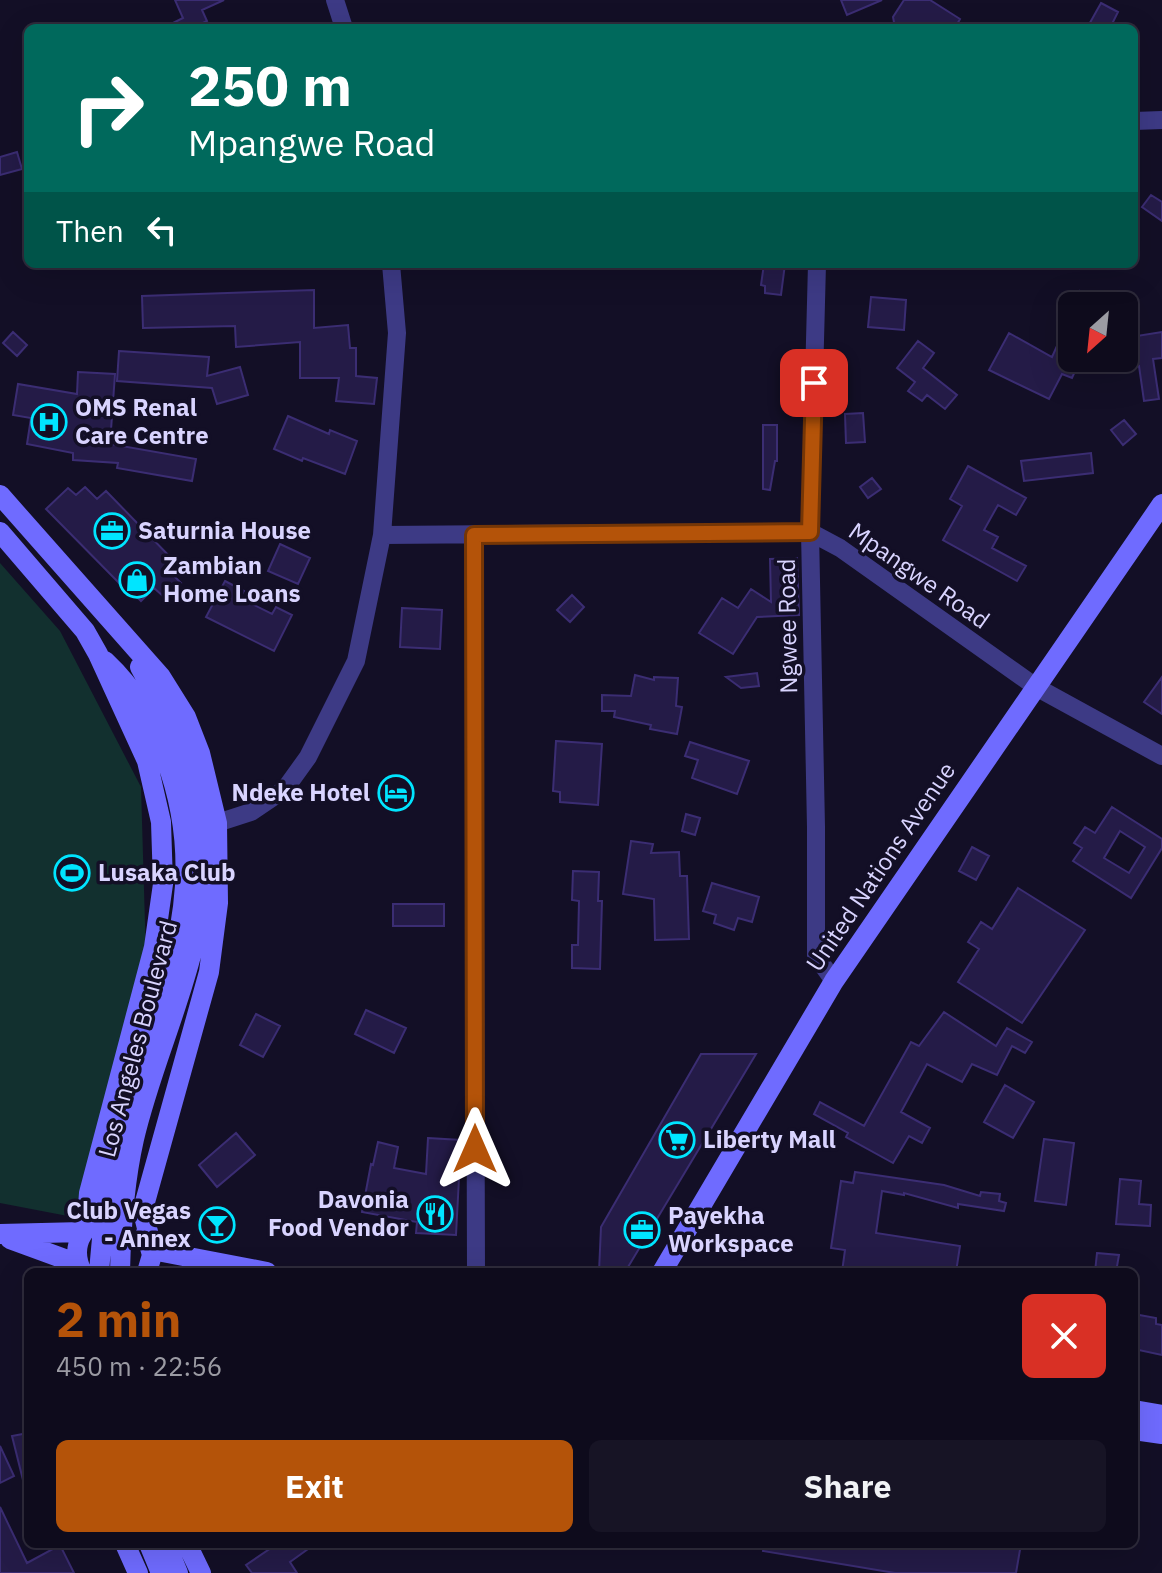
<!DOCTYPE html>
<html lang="en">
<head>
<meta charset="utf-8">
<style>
	:root { --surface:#0e0b1c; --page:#171425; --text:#f1f3f6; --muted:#9b9ba3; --line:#2e2b3b; --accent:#b45309 }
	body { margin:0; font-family:"IBM Plex Sans",sans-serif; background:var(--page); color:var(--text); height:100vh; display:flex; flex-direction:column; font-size:30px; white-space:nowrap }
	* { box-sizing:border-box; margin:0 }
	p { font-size:26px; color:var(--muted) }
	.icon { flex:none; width:44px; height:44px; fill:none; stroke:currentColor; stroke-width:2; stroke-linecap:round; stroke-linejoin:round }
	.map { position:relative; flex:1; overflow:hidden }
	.side { position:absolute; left:24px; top:1268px; width:1114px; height:280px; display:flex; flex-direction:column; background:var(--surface); border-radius:12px; box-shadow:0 8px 32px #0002,0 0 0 2px var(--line) }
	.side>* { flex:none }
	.top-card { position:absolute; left:24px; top:24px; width:1114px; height:244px; border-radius:12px; box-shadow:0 8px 32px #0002,0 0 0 2px var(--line); background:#00695c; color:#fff; overflow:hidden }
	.needle { width:52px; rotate:207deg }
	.tools { position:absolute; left:1058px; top:292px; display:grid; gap:16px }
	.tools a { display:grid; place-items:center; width:80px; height:80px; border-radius:12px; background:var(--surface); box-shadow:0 8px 32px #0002,0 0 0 2px var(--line); font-size:40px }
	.pin { position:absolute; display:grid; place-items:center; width:68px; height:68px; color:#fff; margin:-34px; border-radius:16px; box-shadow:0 4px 12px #0006 }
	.me { position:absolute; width:88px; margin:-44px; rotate:0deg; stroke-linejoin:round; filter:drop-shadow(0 0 6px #0008) }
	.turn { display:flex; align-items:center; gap:28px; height:168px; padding:0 32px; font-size:36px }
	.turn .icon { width:104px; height:104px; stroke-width:2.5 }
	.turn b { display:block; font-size:56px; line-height:68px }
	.then { display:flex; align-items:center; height:76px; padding:0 32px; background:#0003; gap:16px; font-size:30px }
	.round { display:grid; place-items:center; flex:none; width:84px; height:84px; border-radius:12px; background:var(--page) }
	.summary { display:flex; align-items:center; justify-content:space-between; height:136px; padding:0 32px }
	h1 { font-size:48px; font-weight:700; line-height:60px; color:var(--accent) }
	.cta { display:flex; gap:16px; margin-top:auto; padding:16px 32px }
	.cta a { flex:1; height:92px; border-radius:12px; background:var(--accent); color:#fff; font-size:32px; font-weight:700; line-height:92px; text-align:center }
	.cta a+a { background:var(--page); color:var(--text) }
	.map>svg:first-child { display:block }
	.green { fill:#12302f }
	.building { fill:#241b47; stroke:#3b2d73; stroke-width:2; fill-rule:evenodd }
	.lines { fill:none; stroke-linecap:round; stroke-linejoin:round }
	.minor { stroke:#3d3a85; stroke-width:18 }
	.secondary { stroke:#6f6bff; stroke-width:20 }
	.route-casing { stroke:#753606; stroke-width:20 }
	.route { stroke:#b45309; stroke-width:14 }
	.labels { text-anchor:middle; stroke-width:7; stroke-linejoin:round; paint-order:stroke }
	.poi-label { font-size:24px; font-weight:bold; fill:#d9d4ff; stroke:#130f26; text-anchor:start }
	.street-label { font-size:24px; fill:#d9d4ff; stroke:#130f26 }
</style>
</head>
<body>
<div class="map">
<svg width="1162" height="1573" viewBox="0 0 1162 1573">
	<rect width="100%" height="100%" fill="#130f26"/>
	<path class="green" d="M0,563L60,631L141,787L146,958L73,1217L0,1203Z"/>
	<path class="building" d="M175,0H224L202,10L207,21L192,28H163L183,18Z
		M841,0H882L847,15Z
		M904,0H930L960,19L955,28H895L893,17Z
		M1101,3L1118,12L1110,28H1087Z
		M17,152L22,169L0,175V157Z
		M1151,195L1162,202V221L1142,207Z
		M764,264H785L781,295L765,293V286L761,285Z
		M314,290V328L348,325L350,348H356V376L377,378L374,404L336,401L339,378H300V342L236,347L235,326L143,328L142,296Z
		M1080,291L1102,306H1070Z
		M871,297L906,300L904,330L868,327Z
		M13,332L27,345L17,356L3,343Z
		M1162,332V358L1153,359L1159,399L1144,401L1139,366L1103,371L1101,358H1124V338Z
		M1009,333L1052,357L1061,337L1072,342V358H1081L1072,378L1062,374L1049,399L989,370Z
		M918,341L934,353L923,368L957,395L945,409L927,395L922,401L908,391L915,382L897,368Z
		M119,351L209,357L207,376L240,367L248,395L217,404L212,388L117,381Z
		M78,372L115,374L110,444L196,459L192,481L117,468L118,463L73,460V453L27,444L31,418L13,415L18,384L77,394Z
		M863,413L865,442L846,443L845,414Z
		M288,416L329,434L330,430L357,441L345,474L303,458L302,461L274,449Z
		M1124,420L1136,434L1123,445L1111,430Z
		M763,425H777V461H775L770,490L763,489Z
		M1091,453L1093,473L1024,481L1021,461Z
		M968,466L1026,498L1016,515L998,505L984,530L998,537L992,548L1026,566L1017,581L943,540L962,506L950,499Z
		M872,478L881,489L868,498L860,487Z
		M85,487L97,499L106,491L176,563L168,570L181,583L165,598L154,588L141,601L127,587L125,589L46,509L68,488L76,495Z
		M280,544L310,558L298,584L268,571Z
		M797,558L799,615L757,617L733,654L699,633L722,598L738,608L751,589L771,602L770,559Z
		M225,581L244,591L240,598L272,614L276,607L292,615L274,651L206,617Z
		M572,595L584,607L570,622L557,610Z
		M402,608L442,610L440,649L400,647Z
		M757,673L759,686L741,688L726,677Z
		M635,675L654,680V677L678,678L676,706L682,707L677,734L650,729L651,725L614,717L615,711H602V695L631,696Z
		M1162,677V714L1144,702Z
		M556,741L602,744L598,805L560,802V792L553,791Z
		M690,742L749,761L737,794L692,778L698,760L685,756Z
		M1112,807L1162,839V848L1131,898L1073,861L1082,848L1074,843L1085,827L1095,833ZM1120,831L1145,847L1129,873L1104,858Z
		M686,814L700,818L695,835L682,831Z
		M631,841L653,844L651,853L679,852L680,876H687L689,939L655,940L654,899L623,894Z
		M972,847L989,856L976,880L959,871Z
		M573,871L599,872L598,901H602L600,969L572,968V945H578L579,901L572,900Z
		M712,883L759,897L752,922L738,918L734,930L714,923L716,915L703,911Z
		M1018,888L1085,930L1022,1023L958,982L979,949L968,942L981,922L992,929Z
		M393,904H444V926H393Z
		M366,1010L406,1028L394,1053L355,1034Z
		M944,1012L996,1046L1007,1028L1032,1042L1025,1053L1012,1046L997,1075L972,1064L962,1082L927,1064L901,1112L930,1128L922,1143L909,1136L893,1163L846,1137L848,1133L814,1114L820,1102L864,1126L911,1042L919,1046Z
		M256,1014L280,1026L263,1057L240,1045Z
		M701,1054H756L625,1272H599L601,1227Z
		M1005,1085L1034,1102L1013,1138L984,1122Z
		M236,1133L255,1155L217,1187L199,1165Z
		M428,1138L461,1140L456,1235L416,1233L417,1222L362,1212L371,1164L373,1165L378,1142L398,1147L394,1168L426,1174Z
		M1044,1139L1074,1143L1066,1205L1035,1201Z
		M855,1172L944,1185L980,1196L981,1192L1000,1194L999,1201L1006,1203L1004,1211L958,1204V1208L904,1193V1195L882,1191L876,1233L960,1246L956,1272H842L845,1250L831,1248L841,1181L853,1183Z
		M1120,1179L1141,1181L1139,1204L1151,1205L1150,1226L1116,1224Z
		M1097,1253L1119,1255L1116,1272H1095Z
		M1134,1314L1156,1318V1324L1162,1325V1355L1134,1349Z
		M28,1433V1479L23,1480L12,1436Z
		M0,1446L14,1476L0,1483Z
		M0,1507L27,1563L60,1545L74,1573H0Z
		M277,1544H315L290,1562L297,1573H252L246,1565Z
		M764,1544H1021L1016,1573H895L763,1551Z"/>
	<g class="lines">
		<path class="minor" d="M335,0L344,28
			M1134,121L1162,120
			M817,264L810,532L816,827V956L834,981
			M382,535L810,532L840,548L1036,687L1162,756
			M474,535L476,1272
			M217,823L251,812L285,789L308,757L356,661L382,535L397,333L391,264"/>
		<path class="secondary" d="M0,495L161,677L186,717L200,753L217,823L218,903L209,972L145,1202L144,1216L151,1244
			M0,532L85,631L98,654L147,761L161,822L163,884L154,947L89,1193L86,1228
			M146,1233L152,1255L147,1272
			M0,1234L83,1232
			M10,1239L78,1264
			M152,1250L267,1272
			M82,1272C72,1252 78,1233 96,1220
			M99,1272C103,1225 107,1179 119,1134C154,1001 219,899 165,757C150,718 136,690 105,661
			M120,1272C121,1227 124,1183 134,1139C156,1044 206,957 204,856C203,844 200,832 197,820C186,760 169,720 140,667
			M662,1272L834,981L1162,504
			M1134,1410L1162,1415
			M1134,1430L1162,1434
			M125,1544L138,1573
			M149,1544L161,1573
			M166,1544L178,1573
			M187,1544L201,1573"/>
	</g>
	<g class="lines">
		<defs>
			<path id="route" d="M475,1149L474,535L810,532L814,383"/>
		</defs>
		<use href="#route" class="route-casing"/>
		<use href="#route" class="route"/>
	</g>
	<defs>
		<symbol id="hospital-ring" viewBox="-11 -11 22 22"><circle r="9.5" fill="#130f26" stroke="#00e5ff" stroke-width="1.5"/><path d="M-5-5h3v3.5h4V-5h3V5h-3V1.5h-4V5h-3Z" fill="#00e5ff"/></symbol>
		<symbol id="office-ring" viewBox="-11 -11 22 22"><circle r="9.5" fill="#130f26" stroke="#00e5ff" stroke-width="1.5"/><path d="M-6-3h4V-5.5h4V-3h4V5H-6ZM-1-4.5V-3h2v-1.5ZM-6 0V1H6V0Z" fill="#00e5ff"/></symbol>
		<symbol id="shop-ring" viewBox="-11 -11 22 22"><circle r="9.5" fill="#130f26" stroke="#00e5ff" stroke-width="1.5"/><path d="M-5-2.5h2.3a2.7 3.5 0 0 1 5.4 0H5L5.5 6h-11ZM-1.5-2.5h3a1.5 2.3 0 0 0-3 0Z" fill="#00e5ff"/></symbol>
		<symbol id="hotel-ring" viewBox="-11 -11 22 22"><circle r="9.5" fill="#130f26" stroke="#00e5ff" stroke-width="1.5"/><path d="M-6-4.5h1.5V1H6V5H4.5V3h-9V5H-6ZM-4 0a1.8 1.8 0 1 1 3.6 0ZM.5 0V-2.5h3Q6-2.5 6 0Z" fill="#00e5ff"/></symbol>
		<symbol id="stadium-ring" viewBox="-11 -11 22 22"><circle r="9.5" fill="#130f26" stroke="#00e5ff" stroke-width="1.5"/><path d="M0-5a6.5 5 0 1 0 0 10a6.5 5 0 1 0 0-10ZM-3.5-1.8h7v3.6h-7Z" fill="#00e5ff"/></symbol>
		<symbol id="supermarket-ring" viewBox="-11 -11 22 22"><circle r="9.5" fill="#130f26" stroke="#00e5ff" stroke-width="1.5"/><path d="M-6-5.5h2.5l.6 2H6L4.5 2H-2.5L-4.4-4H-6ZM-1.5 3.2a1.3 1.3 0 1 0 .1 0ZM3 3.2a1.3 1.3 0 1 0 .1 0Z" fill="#00e5ff"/></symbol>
		<symbol id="restaurant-ring" viewBox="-11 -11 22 22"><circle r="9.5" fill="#130f26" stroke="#00e5ff" stroke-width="1.5"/><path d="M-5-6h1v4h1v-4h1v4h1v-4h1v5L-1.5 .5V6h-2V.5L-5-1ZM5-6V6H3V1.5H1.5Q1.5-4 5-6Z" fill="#00e5ff"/></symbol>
		<symbol id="bar-ring" viewBox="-11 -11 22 22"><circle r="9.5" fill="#130f26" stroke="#00e5ff" stroke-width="1.5"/><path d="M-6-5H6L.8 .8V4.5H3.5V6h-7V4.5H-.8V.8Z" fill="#00e5ff"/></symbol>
	</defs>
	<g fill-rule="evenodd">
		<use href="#hospital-ring" x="29" y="402" width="40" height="40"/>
		<use href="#office-ring" x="92" y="511" width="40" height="40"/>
		<use href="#shop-ring" x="117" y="560" width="40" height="40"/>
		<use href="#hotel-ring" x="376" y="773" width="40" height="40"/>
		<use href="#stadium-ring" x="52" y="853" width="40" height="40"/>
		<use href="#supermarket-ring" x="657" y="1120" width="40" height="40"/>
		<use href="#restaurant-ring" x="415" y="1194" width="40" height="40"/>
		<use href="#bar-ring" x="197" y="1205" width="40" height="40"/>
		<use href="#office-ring" x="622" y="1210" width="40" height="40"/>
	</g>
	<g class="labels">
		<g class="poi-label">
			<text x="75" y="416">OMS Renal<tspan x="75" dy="28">Care Centre</tspan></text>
			<text x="138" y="539">Saturnia House</text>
			<text x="163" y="574">Zambian<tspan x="163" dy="28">Home Loans</tspan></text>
			<text x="370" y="801" text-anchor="end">Ndeke Hotel</text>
			<text x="98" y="881">Lusaka Club</text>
			<text x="703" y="1148">Liberty Mall</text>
			<text x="409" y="1208" text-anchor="end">Davonia<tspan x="409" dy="28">Food Vendor</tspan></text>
			<text x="191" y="1219" text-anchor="end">Club Vegas<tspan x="191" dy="28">- Annex</tspan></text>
			<text x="668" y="1224">Payekha<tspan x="668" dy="28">Workspace</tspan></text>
		</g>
		<g class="street-label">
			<text transform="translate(919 576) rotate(35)" y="8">Mpangwe Road</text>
			<text transform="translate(788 626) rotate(-91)" y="8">Ngwee Road</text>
			<text transform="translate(881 867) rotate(-56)" y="8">United Nations Avenue</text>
			<text transform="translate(138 1039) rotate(-75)" y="8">Los Angeles Boulevard</text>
		</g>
	</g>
</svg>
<div class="tools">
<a><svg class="needle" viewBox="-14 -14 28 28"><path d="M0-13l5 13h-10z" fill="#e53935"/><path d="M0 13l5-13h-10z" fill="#9b9ba3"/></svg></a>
</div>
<div class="pin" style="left:814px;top:383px;background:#d93025"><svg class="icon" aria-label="arrive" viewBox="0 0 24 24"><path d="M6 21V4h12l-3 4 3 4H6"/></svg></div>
<svg class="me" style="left:475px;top:1149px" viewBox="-20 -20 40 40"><path d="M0-17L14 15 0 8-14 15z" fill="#b45309" stroke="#fff" stroke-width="4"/></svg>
<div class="top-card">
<div class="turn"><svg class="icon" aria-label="right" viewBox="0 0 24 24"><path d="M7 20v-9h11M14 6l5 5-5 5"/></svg><div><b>250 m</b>Mpangwe Road</div></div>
<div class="then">Then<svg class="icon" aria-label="left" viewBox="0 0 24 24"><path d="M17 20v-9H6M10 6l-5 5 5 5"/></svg></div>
</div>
<section class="side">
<div class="summary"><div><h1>2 min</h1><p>450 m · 22:56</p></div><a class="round" style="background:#d93025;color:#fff"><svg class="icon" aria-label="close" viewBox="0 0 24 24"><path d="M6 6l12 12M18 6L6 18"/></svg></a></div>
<div class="cta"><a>Exit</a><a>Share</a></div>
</section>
</div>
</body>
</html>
